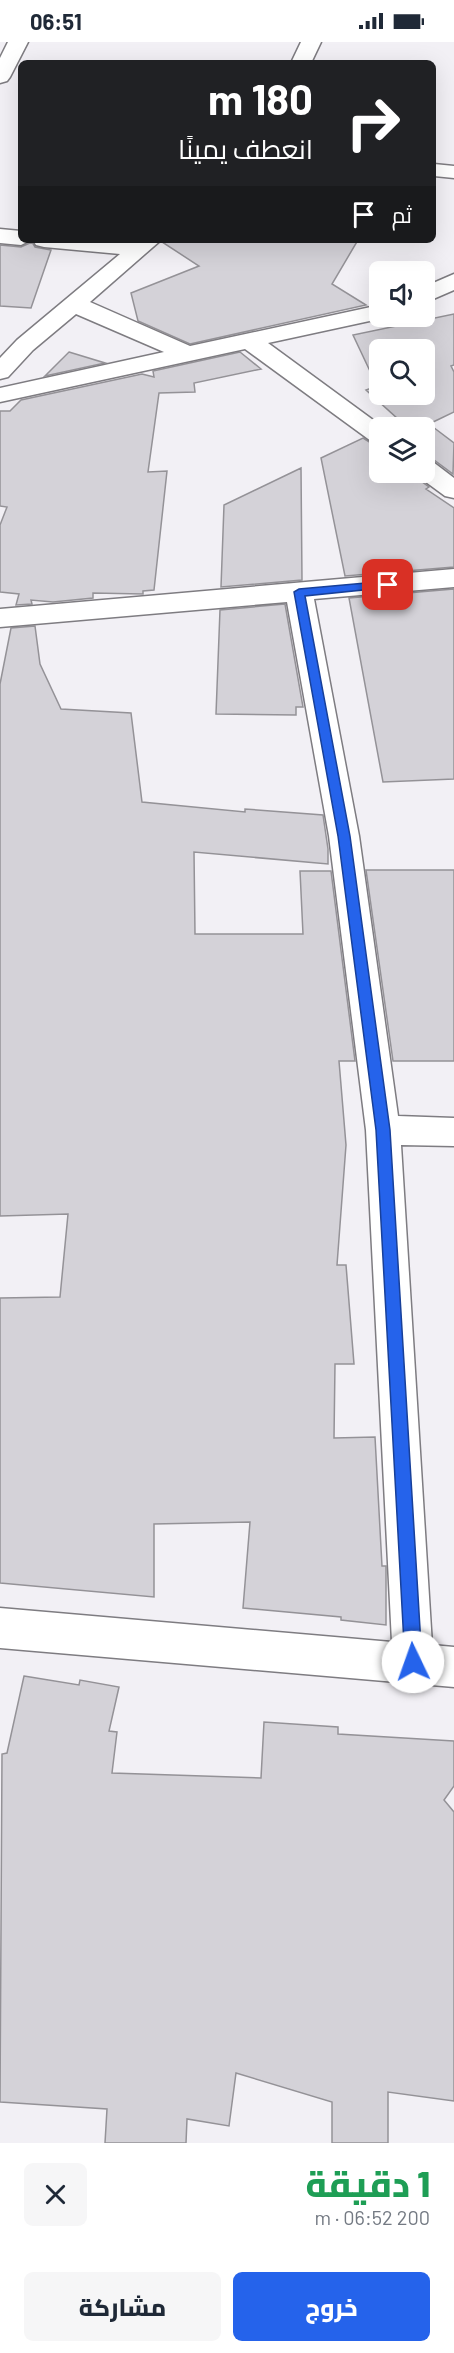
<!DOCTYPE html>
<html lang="ar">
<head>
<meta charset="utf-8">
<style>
	:root { --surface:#fff; --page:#f6f6f7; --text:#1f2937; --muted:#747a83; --accent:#2563eb }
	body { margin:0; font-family:Barlow,Cairo,sans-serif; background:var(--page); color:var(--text); direction:rtl; height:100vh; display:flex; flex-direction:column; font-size:22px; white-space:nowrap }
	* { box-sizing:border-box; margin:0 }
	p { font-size:20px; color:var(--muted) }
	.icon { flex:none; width:33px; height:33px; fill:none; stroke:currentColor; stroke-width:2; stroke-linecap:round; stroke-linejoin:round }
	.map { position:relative; height:2101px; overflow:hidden; direction:ltr }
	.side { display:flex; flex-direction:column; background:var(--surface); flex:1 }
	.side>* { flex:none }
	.hud { position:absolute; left:18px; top:18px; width:418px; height:183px; border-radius:9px; box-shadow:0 6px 24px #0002; direction:rtl; background:#202124; color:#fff; overflow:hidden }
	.tools { position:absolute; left:369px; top:219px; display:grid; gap:12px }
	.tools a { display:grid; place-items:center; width:66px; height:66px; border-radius:9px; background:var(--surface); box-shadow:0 6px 24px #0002; font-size:30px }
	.pin { position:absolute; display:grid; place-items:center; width:51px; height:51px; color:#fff; margin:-26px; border-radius:12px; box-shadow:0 3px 9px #0006 }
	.me { position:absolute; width:66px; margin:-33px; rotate:357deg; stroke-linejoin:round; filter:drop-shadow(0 0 4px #0008) }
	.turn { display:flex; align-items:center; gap:21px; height:126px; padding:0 24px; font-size:27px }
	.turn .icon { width:78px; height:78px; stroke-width:2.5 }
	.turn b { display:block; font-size:42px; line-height:51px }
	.then { display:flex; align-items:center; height:57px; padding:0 24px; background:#0003; gap:12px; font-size:22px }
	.round { display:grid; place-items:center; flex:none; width:63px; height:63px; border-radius:9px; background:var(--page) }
	.headline { display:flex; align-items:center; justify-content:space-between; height:102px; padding:0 24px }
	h1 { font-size:36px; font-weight:800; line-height:45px; color:#1e9e55 }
	.button { display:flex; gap:12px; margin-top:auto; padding:12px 24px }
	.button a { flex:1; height:69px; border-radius:9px; background:var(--accent); color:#fff; font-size:24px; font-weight:800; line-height:69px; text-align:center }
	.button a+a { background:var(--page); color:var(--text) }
	.status { display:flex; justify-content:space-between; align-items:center; height:42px; padding:0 30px; background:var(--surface); direction:ltr }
	.status svg { height:16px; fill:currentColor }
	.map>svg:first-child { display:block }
	.building { fill:#d4d2d8; stroke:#949297; stroke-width:1.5; fill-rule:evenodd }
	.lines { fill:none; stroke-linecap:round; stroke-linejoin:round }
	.minor-casing { stroke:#7e7c81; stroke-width:3 }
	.minor { fill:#fff; fill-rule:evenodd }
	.route { fill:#2563eb; stroke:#184099; stroke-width:1.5 }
</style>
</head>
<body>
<div class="status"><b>06:51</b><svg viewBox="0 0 49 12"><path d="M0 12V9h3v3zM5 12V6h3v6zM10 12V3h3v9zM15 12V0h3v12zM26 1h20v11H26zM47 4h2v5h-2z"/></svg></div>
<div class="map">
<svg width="454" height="2101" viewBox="0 0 454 2101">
	<rect width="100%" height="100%" fill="#f2f0f5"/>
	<path class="building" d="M163,198H358L332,242L366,263L190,302L138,279L131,251L199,224L162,200Z
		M32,200L35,205L51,208L31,266L0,264V203L21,205Z
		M454,272V323L451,324L454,330V370L429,382L454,401L453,432L434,418L424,416V386H386L399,378L366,348L377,344L353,293ZM380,308H424V352H380Z
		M69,310L105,321L45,334Z
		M240,310L261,327L194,341L195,350L159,351L148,430L167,429L154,548L143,549V552L93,551V556L53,560L31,558L32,562L16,563L19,552L0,550V483L7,465L0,464V369H10L21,358L142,332L154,335L153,329Z
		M363,396L371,401L380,403V430H413L414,434L429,445L426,447L454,466V525L345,534L321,416Z
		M301,426L302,538L221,545L224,463Z
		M454,547V737L383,740L349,556Z
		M285,562L303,665H296V673L216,672L220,568Z
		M35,584L40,622L61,667L131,671L142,760L245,770V767L323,773L328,807V822L194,810L195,892H303L300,829H331L355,1019H339L346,1103L337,1223H346L354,1322H335L334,1396L375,1395L382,1524H386V1583L341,1578V1575L243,1566L250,1480L154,1482V1555L0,1541V1256L60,1255L68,1172L0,1174V642L11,586Z
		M366,828H454V1019H393Z
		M24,1634L79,1643L80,1638L119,1645L109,1689L117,1690L112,1731L261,1736L264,1680L338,1685V1692L454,1699V1744L444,1758L454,1770V2059L388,2050V2101H332V2060L236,2031L229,2084L187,2077L186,2101H105L107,2067L0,2060L2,1712L7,1711Z"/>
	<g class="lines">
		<defs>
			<path id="minor" d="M8,0H28L10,35L7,39L0,41V16Z
				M301,0H321L311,21H291Z
				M434,122L454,124V136L434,134Z
				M0,187L21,189V198H31L21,203L0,201Z
				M33,198L134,200L161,198L90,260L190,304L380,263V274L388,275L268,301L384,386H380V401L371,399L245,307L0,360V346L164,310L76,272L33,308L8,335L0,337V316L17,298L120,212L44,205L36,203Z
				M454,232V248L424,261V245Z
				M424,418L433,420L454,436V456L445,454L415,432L424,430Z
				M454,527V545L314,557L359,794L398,1074L454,1076V1104L401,1103L432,1603L454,1605V1645L0,1606V1566L392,1600L366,1088L329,794L287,560L0,585V567Z"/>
		</defs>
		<use href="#minor" class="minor-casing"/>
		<use href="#minor" class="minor"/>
	</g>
	<path class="route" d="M388,539L392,540V545L305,554L350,794L390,1088L422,1620L419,1625L413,1628L407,1625L405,1620L376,1088L338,794L294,550L299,547Z"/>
</svg>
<div class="tools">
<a><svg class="icon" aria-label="sound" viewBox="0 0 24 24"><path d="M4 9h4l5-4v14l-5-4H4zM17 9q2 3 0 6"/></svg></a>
<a><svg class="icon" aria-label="search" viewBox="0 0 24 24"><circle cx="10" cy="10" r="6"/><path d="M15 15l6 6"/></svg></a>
<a><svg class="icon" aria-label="layers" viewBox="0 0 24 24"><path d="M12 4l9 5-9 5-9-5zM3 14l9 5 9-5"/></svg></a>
</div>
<div class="pin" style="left:388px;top:543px;background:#d93025"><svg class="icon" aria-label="arrive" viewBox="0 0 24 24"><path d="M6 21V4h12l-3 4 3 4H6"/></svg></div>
<svg class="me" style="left:413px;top:1620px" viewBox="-20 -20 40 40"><circle r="19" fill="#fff"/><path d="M0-13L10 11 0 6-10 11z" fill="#2563eb"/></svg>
<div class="hud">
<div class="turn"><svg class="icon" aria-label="right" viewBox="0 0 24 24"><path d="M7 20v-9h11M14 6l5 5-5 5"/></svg><div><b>180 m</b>انعطف يمينًا</div></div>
<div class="then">ثم<svg class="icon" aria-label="arrive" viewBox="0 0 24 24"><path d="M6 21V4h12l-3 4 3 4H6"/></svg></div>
</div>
</div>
<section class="side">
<div class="headline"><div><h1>1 دقيقة</h1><p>200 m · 06:52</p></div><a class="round"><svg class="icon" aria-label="close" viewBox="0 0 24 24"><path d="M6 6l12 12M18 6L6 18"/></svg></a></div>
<div class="button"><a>خروج</a><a>مشاركة</a></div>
</section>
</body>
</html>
